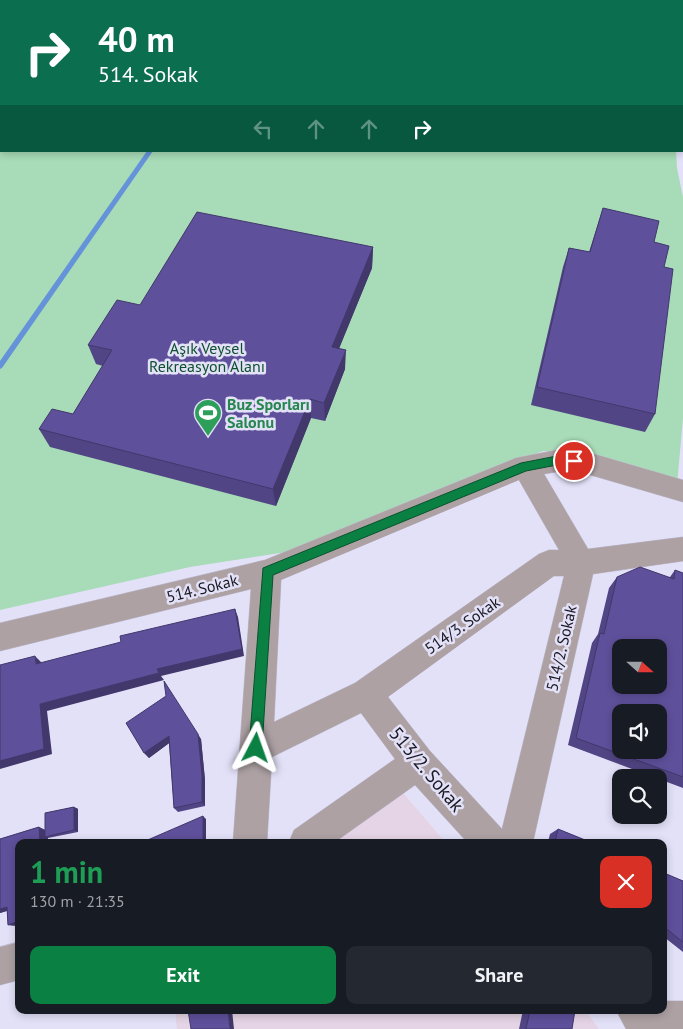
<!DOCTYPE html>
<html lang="en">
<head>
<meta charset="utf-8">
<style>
	:root { --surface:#171b24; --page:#242831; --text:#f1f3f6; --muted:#9ea1a6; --accent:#0b8043 }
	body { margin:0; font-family:"PT Sans",sans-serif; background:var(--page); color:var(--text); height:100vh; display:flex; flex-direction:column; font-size:19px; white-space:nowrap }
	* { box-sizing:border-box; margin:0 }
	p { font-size:16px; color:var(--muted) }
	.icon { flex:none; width:28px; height:28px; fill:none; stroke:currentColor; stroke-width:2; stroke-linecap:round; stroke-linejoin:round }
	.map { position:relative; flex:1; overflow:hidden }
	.panel { position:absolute; left:15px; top:839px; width:652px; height:175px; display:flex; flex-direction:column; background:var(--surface); border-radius:10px; box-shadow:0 2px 8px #0003 }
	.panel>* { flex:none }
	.top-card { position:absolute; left:0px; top:0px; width:684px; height:152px; box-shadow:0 2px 8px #0003; background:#0b6e4f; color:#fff; overflow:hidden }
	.needle { width:32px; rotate:111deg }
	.tools { position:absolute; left:612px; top:639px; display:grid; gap:10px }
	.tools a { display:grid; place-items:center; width:55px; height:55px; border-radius:10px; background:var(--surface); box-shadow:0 2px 8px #0003; font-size:25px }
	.pin { position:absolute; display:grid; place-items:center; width:42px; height:42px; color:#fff; margin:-21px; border:2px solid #fff; border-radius:50%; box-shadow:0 1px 5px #0007 }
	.me { position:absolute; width:55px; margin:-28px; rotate:4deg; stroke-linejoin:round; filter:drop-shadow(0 0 4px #0008) }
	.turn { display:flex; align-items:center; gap:18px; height:105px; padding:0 15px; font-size:22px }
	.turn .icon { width:65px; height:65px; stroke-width:2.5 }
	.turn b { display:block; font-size:35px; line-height:42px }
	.lanes { display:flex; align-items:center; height:48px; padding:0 15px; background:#0003; justify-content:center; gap:25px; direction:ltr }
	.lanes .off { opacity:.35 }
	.round { display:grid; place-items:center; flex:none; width:52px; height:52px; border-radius:10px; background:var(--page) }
	.summary { display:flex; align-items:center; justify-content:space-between; height:85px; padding:0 15px }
	h1 { font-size:30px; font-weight:700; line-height:38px; color:#1e9e55 }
	.button { display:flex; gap:10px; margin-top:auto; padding:10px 15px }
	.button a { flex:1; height:58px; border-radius:10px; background:var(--accent); color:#fff; font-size:20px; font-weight:700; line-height:58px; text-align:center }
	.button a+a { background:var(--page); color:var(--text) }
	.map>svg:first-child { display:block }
	.education { fill:#e5d4e5 }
	.green { fill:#a8dbb7 }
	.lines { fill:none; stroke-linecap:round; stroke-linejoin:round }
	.stream { fill:#6593d9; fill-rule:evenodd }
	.minor-casing { stroke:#bfbdd1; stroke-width:1 }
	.minor { fill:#ada1a4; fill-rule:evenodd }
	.wall { fill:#524585 }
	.shaded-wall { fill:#42386c }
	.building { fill:#5f509b; stroke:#42386c; fill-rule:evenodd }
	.route { fill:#0b8043; stroke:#07532c }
	.labels { text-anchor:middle; stroke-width:5; stroke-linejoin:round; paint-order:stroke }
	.park-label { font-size:16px; fill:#0d502c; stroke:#e3e1f8 }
	.leisure-label { font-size:16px; font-weight:bold; fill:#27864d; stroke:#e3e1f8; text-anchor:start }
	.street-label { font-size:16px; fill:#191821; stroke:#e3e1f8 }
	.near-street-label { font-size:19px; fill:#191821; stroke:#e3e1f8 }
</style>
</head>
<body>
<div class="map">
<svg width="683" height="1029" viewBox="0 0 683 1029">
	<rect width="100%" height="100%" fill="#e3e1f8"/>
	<path class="education" d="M398,787L445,842H322Z
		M175,1010H585L599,1029H177Z"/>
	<path class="green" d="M0,0H683V69L682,1H1V151H676L677,168L683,197V418L677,485L587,453L543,451L429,495L300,550L190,567L0,610Z"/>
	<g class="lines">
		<path class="stream" d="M254,0H259L258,1H254Z
			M147,151H153L2,368L0,369V361Z"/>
		<defs>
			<path id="minor" d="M562,449L587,452L683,480V502L587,474L562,471L544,474L588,549L683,537V561L593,574L533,842H467L415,785L335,842H289L294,830L395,759L361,713L272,757L267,842H233L251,589L0,651V623L265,560L516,458ZM519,480L559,550H549L539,554L355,683L274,722L281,580ZM554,576H564L502,829L430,751L388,697Z
				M19,942V980L0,985V947Z
				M664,1001H683V1029H626L616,1010H664Z"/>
		</defs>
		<use href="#minor" class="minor-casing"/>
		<use href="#minor" class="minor"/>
	</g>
	<path class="wall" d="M603,208L654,242L664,267L655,414L645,432L531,405L563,267L569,248L589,252Z
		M373,247L372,268L339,348L345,369L325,421L311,418L276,506L50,447L39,429L73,414L103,366L96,364L88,345L140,305Z
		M675,570L683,573V788L659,779V778H656L568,745L592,643L598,634L609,588L617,577H670Z
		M126,723L201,739L205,780V806L178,812L174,808L169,743L149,758Z
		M74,807L78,809V832L48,838V842H19V926L8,925L7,911L0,913V839L39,827L45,830V813Z
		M558,829L590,842H548L550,834Z
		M664,873L683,881V952L664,937Z
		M523,1010H575L572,1029H519Z"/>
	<path class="shaded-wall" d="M373,247L372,268L332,366V347Z
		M346,350L345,369L325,421L324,403Z
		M310,399L311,418L276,506L273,489Z
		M235,609L238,617L244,656L161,676L164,680L47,711L52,754L0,769V761L40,704L157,669Z
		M35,656L42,663L36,664Z
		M198,734L201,739L205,780V806L202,802Z
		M169,736L172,741L149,758L144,753Z
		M74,807L78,809V832L74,830Z
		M203,816L206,819V842H203Z
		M39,827L47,831L45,837L48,838V842H40Z
		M7,907L16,908L0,913V909Z
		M19,921V926H18L8,925Z
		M228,1010H232L234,1029H230Z"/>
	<path class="building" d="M603,208L659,221L654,242L669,246L664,267L673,269L655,414L537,387L569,248L590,252Z
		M197,212L373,247L332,347L346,350L324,403L310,399L273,489L39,429L52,409L73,414L112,350L88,345L117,300L140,305Z
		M640,567L674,579L675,570L683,573V777L576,738L600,633L604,634L617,577ZM621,648H659V685H621ZM621,712H659V750H621Z
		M235,609L242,649L157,669L159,673L40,704L44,749L0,761V665L35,656L36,664L121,642L120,636Z
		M164,681L198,734L202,775V802L174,808L169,736L144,753L126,723L166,696Z
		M74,807V830L45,837V813Z
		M203,816V842H143Z
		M39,827L40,842H19V921L8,925L7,907L0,909V839Z
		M558,829L590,842H555Z
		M664,873L683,881V942L664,927Z
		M188,1010H228L230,1029H191Z
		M530,1010H575L572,1029H526Z"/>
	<path class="route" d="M562,455L574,457L580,461L574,466L562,464L526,471L273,575L262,748L261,753L256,755L251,753L249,748L263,568L521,463Z"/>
	<defs>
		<symbol id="stadium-pin" viewBox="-11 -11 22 30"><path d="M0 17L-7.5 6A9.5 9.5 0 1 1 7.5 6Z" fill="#2e9e5b" stroke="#e3e1f8"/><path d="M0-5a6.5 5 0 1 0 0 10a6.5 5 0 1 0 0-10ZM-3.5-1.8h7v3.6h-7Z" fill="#fff"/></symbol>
	</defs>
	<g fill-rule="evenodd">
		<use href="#stadium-pin" x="192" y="397" width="32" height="43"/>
	</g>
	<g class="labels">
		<g class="park-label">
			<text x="207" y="354">Aşık Veysel<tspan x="207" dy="18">Rekreasyon Alanı</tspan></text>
		</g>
		<g class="leisure-label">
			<text x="227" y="410">Buz Sporları<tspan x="227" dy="18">Salonu</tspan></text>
		</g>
		<g class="street-label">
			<text transform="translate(202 588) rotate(-14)" y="6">514. Sokak</text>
			<text transform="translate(462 625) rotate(-35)" y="6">514/3. Sokak</text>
			<text transform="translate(561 648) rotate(-77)" y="6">514/2. Sokak</text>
		</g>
		<g class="near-street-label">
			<text transform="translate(427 769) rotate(50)" y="7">513/2. Sokak</text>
		</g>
	</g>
</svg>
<div class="tools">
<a><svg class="needle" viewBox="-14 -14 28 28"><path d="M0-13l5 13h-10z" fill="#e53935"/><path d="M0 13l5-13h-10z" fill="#9ea1a6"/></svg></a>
<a><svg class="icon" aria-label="sound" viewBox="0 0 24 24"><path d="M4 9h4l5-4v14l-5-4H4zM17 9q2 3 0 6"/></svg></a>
<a><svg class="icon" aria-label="search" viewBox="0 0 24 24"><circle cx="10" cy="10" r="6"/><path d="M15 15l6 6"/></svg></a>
</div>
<div class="pin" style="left:574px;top:461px;background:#d93025"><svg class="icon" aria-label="arrive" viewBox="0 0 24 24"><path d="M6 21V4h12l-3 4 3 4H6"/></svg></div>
<svg class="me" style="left:256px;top:748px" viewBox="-20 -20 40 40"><path d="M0-17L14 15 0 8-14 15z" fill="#0b8043" stroke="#fff" stroke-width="4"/></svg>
<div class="top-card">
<div class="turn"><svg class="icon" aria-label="right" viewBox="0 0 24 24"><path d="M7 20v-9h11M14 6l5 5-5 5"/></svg><div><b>40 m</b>514. Sokak</div></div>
<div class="lanes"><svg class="icon off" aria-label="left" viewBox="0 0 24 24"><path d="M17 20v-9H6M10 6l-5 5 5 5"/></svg><svg class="icon off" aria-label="ahead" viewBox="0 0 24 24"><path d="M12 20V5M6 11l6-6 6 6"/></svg><svg class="icon off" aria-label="ahead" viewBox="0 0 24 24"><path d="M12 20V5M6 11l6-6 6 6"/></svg><svg class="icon" aria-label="right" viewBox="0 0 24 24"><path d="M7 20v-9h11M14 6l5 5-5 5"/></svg></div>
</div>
<section class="panel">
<div class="summary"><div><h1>1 min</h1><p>130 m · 21:35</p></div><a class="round" style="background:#d93025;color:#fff"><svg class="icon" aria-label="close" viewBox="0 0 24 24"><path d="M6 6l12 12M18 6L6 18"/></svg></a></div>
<div class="button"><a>Exit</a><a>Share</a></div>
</section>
</div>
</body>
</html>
